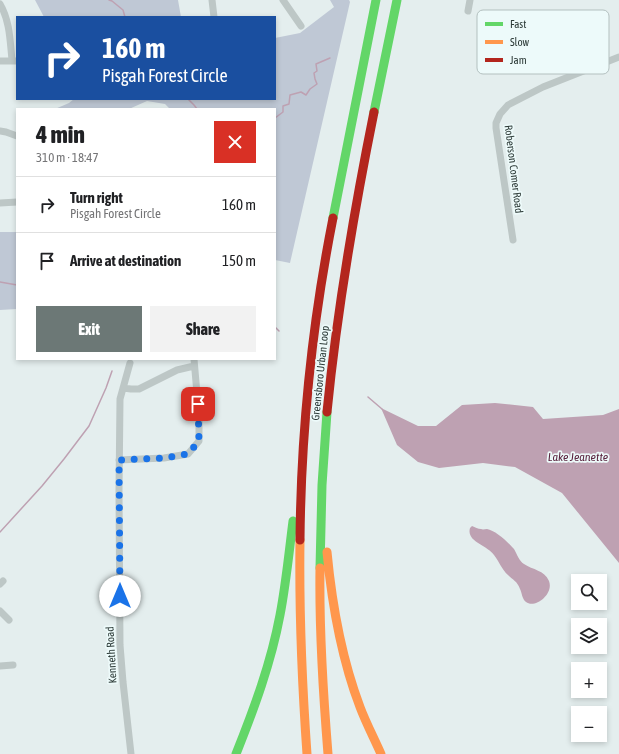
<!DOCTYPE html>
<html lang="en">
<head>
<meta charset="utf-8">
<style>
	:root { --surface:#fff; --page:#f2f2f2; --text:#202124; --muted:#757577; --line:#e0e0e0; --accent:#6c7876 }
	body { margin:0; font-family:"Asap Condensed",sans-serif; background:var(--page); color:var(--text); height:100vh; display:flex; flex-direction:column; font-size:15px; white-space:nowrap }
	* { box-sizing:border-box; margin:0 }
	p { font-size:13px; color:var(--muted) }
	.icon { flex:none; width:22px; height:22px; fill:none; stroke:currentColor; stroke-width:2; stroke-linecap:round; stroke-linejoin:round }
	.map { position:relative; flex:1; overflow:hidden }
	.panel { position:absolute; left:16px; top:108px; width:260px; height:252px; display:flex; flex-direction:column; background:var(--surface); border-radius:0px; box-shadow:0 2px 6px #0003 }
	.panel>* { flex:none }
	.guide { position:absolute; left:16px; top:16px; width:260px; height:84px; border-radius:0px; box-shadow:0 2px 6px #0003; background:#1a4fa0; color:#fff; overflow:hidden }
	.controls { position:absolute; left:571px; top:574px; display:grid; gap:8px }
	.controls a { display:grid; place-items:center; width:36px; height:36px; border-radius:0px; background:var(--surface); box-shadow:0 2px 6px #0003; font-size:20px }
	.pin { position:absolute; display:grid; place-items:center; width:34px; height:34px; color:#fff; margin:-17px; border-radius:8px; box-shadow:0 2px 6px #0006 }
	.me { position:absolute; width:44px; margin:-22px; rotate:0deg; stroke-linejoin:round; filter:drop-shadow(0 0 3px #0008) }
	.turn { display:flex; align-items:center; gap:14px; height:84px; padding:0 20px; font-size:18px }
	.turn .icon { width:52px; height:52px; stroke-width:2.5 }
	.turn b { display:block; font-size:28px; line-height:34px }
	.round { display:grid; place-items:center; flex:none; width:42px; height:42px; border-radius:0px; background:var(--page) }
	.head { display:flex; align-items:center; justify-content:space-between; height:68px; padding:0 20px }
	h1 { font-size:24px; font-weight:800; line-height:30px }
	.cta { display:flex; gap:8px; margin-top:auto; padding:8px 20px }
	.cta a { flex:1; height:46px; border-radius:0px; background:var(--accent); color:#fff; font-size:16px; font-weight:800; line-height:46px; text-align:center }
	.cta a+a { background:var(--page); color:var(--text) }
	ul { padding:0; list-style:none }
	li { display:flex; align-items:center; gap:12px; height:56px; padding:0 20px; border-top:1px solid var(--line) }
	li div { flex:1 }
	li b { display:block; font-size:15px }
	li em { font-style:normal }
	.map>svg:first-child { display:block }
	.green { fill:#bfc8d5 }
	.water { fill:#bea1b2 }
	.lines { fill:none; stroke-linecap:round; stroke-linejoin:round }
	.stream { stroke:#bea1b2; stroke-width:1.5 }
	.street { stroke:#bdc7c6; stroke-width:7 }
	.fast { stroke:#63d668; stroke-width:9 }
	.slow { stroke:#ff974d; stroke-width:9 }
	.jam { stroke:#b3261e; stroke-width:9 }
	.route { stroke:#1a73e8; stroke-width:7; stroke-dasharray:0 12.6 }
	.labels { text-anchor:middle; stroke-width:3.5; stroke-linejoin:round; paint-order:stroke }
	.street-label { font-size:11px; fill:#2b3936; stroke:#edfafa }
	.water-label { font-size:12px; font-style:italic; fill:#59223d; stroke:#edfafa }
	.key { fill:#edfafa; stroke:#b3c0bf; stroke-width:1 }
	.key-label { font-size:11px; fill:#2b3936 }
</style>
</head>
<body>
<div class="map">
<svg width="619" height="754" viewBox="0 0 619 754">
	<rect width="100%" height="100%" fill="#e4eeee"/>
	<path class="green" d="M35,0H178L181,17H44Z
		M330,0H349L350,2L290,263L275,260V109H170L165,104L147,101L129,109H55L69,103L74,99H275V38L300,33L334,7Z
		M0,232H17V309L0,310Z"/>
	<path class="water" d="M495,403L533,407L543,419L603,415L619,409V563L562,493L515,467L483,463L439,468L418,462L397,445L381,408L418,426H436L462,405Z
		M472,526C475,527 478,529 481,529C483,530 485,529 487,529C495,530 509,543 514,549C517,554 519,561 524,564C533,570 544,570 549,581C554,594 535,609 526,602C522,599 522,593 520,589C517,581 513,580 508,575C502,570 499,561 494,555C487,545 466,542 470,528Z"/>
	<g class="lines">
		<path class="stream" d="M109,0L112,1L123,10L125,17
			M188,99L194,105L197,109
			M275,118L283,112V106L289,104L290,95L301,92L306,95L310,89L317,84L315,79L314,73L317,71L316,64L330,58
			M0,282L17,285
			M275,327L279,331
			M368,397L382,409
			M0,532L42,486L64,459L89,426L106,388L112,371"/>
		<path class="street" d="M212,0L214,17
			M283,0L301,26
			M0,4C10,21 10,41 12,60
			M468,11L470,0
			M0,61H17
			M0,131L6,132L17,136
			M0,203L17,202
			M513,240L496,128V123L500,114L508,105L543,87L619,57
			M130,363L120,399L119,491L120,645L123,682L131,754
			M123,388L131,389H139L177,370L194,366
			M119,460L164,458L188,454L199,441V417L194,359
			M0,584L3,581
			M0,611L9,620
			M0,666L13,665"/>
		<path class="fast" d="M374,112L397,0
			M333,218L376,0
			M320,568L322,485L327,412
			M236,754C254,709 271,663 280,615C286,584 289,552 293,521"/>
		<path class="slow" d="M300,540C299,611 302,683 307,754
			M327,552C332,605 341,657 360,707C366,723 374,738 381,754
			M320,568C319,630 323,692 328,754"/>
		<path class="jam" d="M327,412C337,311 354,211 374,112
			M300,540C301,432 312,324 333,218"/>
	</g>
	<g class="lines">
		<path class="route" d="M120,596L119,460L164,458L188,454L199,441L198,404"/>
	</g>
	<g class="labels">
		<g class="street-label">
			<text transform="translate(514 169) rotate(83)" y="4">Roberson Comer Road</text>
			<text transform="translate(320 373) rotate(-84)" y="4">Greensboro Urban Loop</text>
			<text transform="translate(111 655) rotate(-93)" y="4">Kenneth Road</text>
		</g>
		<g class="water-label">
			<text x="578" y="461">Lake Jeanette</text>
		</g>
	</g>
	<rect x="477" y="10" width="132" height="64" rx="6" class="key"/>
	<rect x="485" y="22" width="18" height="4" fill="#63d668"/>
	<rect x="485" y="40" width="18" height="4" fill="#ff974d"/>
	<rect x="485" y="58" width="18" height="4" fill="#b3261e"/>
	<g class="key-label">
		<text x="510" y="28">Fast</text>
		<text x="510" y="46">Slow</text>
		<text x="510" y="64">Jam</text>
	</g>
</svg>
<div class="controls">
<a><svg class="icon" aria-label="search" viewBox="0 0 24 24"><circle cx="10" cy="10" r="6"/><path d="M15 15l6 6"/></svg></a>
<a><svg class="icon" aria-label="layers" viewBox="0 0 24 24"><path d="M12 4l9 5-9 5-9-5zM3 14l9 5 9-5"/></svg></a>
<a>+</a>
<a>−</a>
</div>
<div class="pin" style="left:198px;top:404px;background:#d93025"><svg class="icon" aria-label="arrive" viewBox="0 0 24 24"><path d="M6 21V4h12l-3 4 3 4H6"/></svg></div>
<svg class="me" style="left:120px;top:596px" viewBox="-20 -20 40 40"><circle r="19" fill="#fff"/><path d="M0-13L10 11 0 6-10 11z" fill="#1a73e8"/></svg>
<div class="guide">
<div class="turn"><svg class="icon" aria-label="right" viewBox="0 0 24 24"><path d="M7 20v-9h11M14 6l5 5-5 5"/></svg><div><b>160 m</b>Pisgah Forest Circle</div></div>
</div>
<section class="panel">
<div class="head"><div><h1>4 min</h1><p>310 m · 18:47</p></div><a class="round" style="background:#d93025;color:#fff"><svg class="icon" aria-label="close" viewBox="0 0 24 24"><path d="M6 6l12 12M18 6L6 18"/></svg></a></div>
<ul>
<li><svg class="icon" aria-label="right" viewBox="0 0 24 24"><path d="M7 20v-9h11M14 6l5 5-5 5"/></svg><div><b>Turn right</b><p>Pisgah Forest Circle</p></div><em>160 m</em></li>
<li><svg class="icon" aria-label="arrive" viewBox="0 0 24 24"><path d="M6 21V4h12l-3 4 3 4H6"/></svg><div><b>Arrive at destination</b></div><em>150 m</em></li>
</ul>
<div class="cta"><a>Exit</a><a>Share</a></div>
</section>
</div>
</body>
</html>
